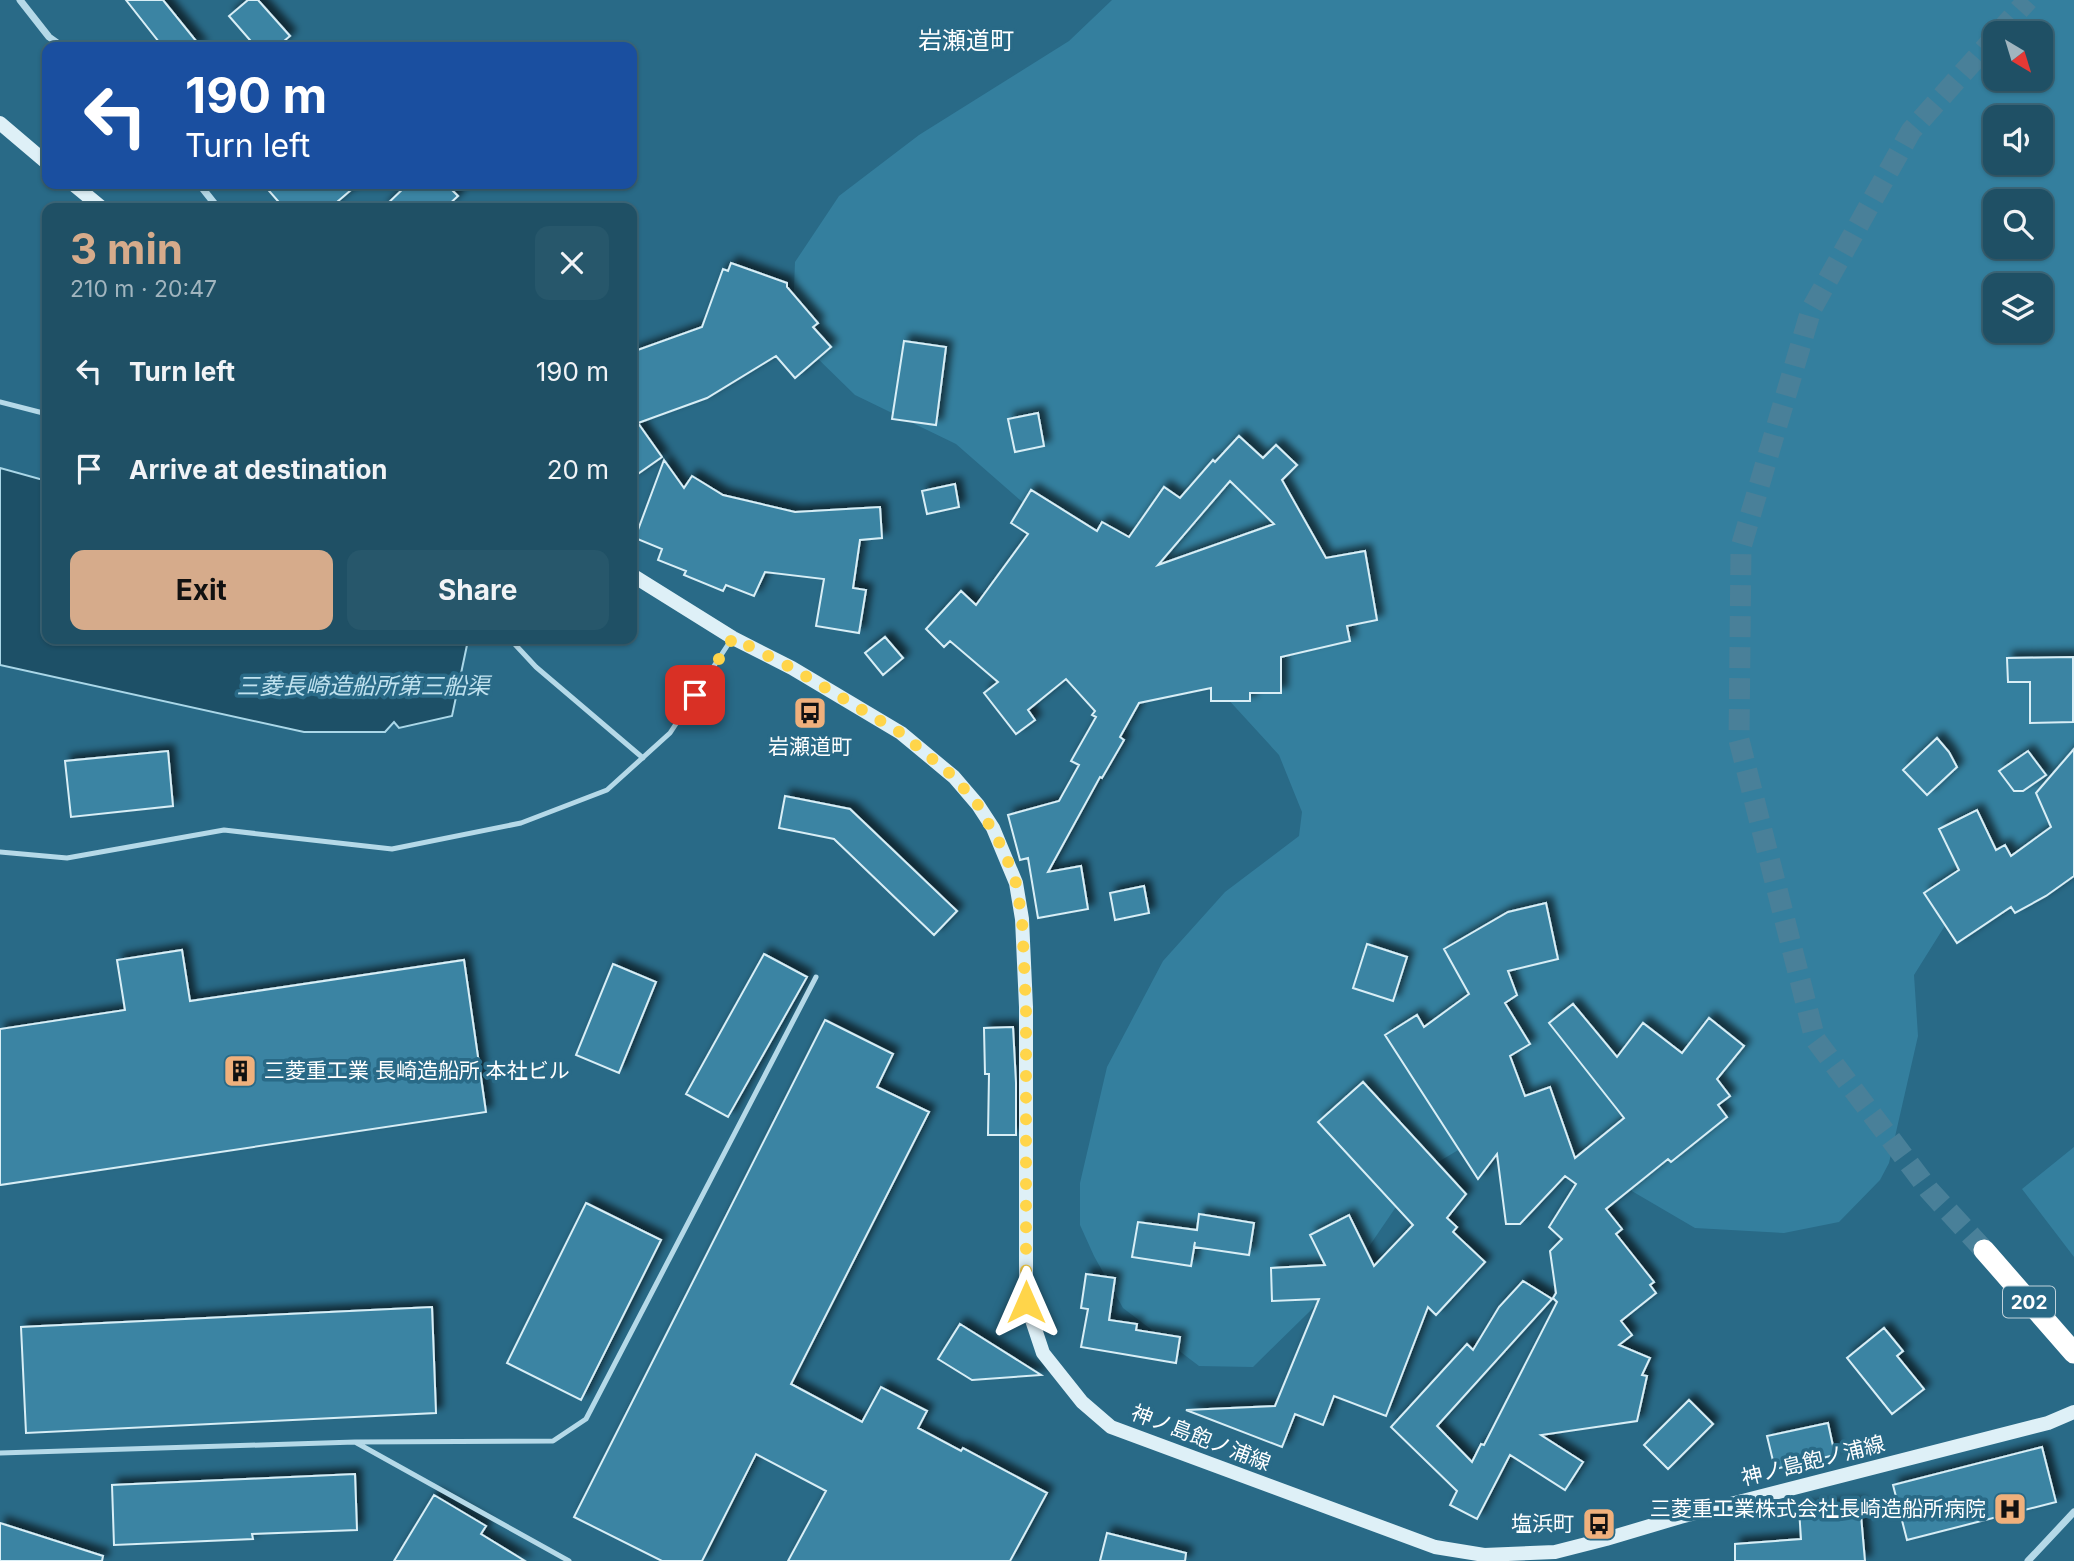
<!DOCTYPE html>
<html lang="en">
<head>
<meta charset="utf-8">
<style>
	:root { --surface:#1f5065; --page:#27576b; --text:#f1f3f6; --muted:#a1b5bf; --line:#3c6779; --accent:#d6ab8b }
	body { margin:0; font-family:Inter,"Noto Sans JP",sans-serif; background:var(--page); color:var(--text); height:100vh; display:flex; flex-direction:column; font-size:26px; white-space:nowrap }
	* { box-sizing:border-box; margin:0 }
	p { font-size:23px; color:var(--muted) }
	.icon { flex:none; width:38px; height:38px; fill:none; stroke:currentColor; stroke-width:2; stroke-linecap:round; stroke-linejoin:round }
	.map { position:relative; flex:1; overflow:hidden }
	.side { position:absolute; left:42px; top:203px; width:595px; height:441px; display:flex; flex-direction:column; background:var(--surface); border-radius:14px; box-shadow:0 2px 5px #0004,0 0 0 2px var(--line) }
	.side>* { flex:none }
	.hud { position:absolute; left:42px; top:42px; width:595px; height:147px; border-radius:14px; box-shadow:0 2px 5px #0004,0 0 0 2px var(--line); background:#1a4fa0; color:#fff; overflow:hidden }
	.needle { width:46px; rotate:142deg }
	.controls { position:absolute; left:1983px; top:21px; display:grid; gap:14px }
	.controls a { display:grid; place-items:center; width:70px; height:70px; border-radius:14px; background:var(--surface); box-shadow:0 2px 5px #0004,0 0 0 2px var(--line); font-size:35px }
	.pin { position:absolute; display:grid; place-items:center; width:60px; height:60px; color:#fff; margin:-30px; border-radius:14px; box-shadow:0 4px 10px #0006 }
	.me { position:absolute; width:77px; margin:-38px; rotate:0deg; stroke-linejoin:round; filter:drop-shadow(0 0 5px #0008) }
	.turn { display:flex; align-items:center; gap:24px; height:147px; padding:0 28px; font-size:32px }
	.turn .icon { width:91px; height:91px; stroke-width:2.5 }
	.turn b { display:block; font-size:49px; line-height:60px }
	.round { display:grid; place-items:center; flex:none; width:74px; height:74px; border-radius:14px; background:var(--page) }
	.summary { display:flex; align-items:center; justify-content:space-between; height:119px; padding:0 28px }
	h1 { font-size:42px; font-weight:700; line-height:52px; color:var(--accent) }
	.action { display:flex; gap:14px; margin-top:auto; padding:14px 28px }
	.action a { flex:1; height:80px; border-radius:14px; background:var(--accent); color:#111; font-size:28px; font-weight:700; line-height:80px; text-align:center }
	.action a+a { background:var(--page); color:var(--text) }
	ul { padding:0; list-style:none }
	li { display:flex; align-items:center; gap:21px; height:98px; padding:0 28px }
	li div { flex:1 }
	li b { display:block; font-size:26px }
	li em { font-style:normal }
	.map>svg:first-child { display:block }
	.green { fill:#347f9e; fill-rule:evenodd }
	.water { fill:#1d5067; stroke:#aad7e8; stroke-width:2 }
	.building { fill:#3a84a3; stroke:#d8eef6; stroke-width:2; fill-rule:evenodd; filter:url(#shadow) }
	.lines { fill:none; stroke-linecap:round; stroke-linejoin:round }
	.highway-tunnel { stroke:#498099; stroke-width:21; stroke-dasharray:21 10; stroke-linecap:butt }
	.lane { stroke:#b5d9e8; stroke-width:5 }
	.street { stroke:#b5d9e8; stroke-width:7 }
	.secondary { stroke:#def0f7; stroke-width:14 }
	.highway { stroke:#fff; stroke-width:21 }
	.route { stroke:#ffd54a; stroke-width:12; stroke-dasharray:0 21.6 }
	.labels { text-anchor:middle; stroke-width:7; stroke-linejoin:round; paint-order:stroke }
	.shield { fill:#296a87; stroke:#bfd2db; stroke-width:2 }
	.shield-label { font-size:19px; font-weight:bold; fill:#fff }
	.poi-label { font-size:21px; fill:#fff; stroke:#296a87; text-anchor:end }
	.street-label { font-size:21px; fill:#fff; stroke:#296a87 }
	.water-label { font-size:23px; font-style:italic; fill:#c0e2ef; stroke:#296a87 }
	.quarter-label { font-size:24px; fill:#fff; stroke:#296a87 }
</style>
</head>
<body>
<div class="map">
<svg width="2074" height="1561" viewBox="0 0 2074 1561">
	<defs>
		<filter id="shadow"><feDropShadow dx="6" dy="-6" stdDeviation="3.5" flood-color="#0009"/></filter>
	</defs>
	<rect width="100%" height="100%" fill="#296a87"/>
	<path class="green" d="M1112,0H2074V841L1966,892L1914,975L1918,1036L1889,1163L1880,1180L1839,1222L1784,1233L1695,1228L1601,1173L1493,1129L1435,1164L1400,1201L1355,1267L1253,1367L1199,1366L1123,1308L1094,1256L1080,1225V1183L1107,1067L1163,961L1225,892L1299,836L1302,812L1279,755L1149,613L956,444L855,395L813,354L793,315L795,262L839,196L919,135L1069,41ZM1995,33H2040V79H1995ZM1995,117H2040V163H1995ZM1995,201H2040V247H1995ZM1995,285H2040V331H1995Z
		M2074,1147V1257L2022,1189Z"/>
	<path class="water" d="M0,468L47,481V639H461L467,645L452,716L399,728L394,722L385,732H304L0,665Z"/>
	<path class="building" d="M126,0H163L201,47H163Z
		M248,0H258L290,36L277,47H256L229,16Z
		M263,184H358L330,208H284Z
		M408,184H446L458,196L445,208H383Z
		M731,263L787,283V287L818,323L813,327L831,347L795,378L776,356L707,398L638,423L662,457L632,478V352L702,327L723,269L728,271Z
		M904,341L946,347L936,425L892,419Z
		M1038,413L1044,446L1015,452L1008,419Z
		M1239,436L1263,458L1276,445L1297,465L1282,480L1326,558L1365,551L1377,620L1347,626L1350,641L1281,657V693H1250V701H1211V688L1139,703L1120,737L1124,740L1102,778L1100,777L1048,872L1081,866L1088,909L1038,918L1028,858L1020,860L1008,815L1059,801L1079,765L1071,761L1096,717L1092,715L1095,711L1066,679L1028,710L1035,720L1016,734L984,693L998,682L950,641L944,647L926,629L961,591L976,605L1028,534L1011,523L1031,490L1097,531L1102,522L1129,537L1164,487L1180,498L1213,460L1215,462ZM1230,481L1274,524L1158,565Z
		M664,460L684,488L692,476L723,495L795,512L880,507L882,538L860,540L853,588L866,590L859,633L816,626L824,579L765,572L754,596L726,585L723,591L684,575L686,571L658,560L662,549L635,538Z
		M955,484L959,507L927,514L922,491Z
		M885,637L903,658L883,675L865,653Z
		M2073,657V722L2030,723V682H2008L2007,658Z
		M1937,738L1949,752L1957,767L1927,795L1903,770Z
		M2074,749V876L2046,896L2015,913L2011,907L1957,943L1924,893L1959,870L1939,829L1977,810L1996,850L2005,845L2011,856L2051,827L2036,793Z
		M168,751L173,806L71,817L65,761Z
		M2028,751L2046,775L2023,791H2014L1999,771Z
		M785,796L850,809L957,911L934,935L834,839L779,828Z
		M1144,886L1149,913L1115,920L1110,893Z
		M1546,903L1558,959L1508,971L1517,995L1505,1003L1530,1044L1510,1056L1525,1096L1550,1087L1575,1158L1624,1118L1549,1023L1573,1004L1617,1057L1643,1023L1682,1053L1709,1018L1744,1046L1717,1079L1730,1096L1718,1105L1727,1117L1671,1162L1668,1159L1606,1209L1622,1229L1616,1234L1654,1282L1650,1285L1656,1293L1621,1321L1632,1335L1619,1345L1650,1358L1642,1375L1647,1376L1637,1421L1541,1435L1583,1462L1565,1490L1510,1455L1477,1519L1450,1505L1457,1491L1391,1427L1467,1344L1473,1350L1499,1307L1523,1281L1552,1299L1437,1426L1472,1462L1481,1444L1484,1445L1557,1302L1553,1298L1556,1293L1550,1251L1562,1239L1549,1227L1576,1184L1565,1176L1520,1224H1506L1497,1154L1478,1179L1385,1035L1417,1015L1424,1027L1469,994L1444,949L1508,912Z
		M1367,944L1407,957L1393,1001L1353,988Z
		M182,950L190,1001L464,960L486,1112L0,1185V1029L125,1010L117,960Z
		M764,954L807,977L728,1117L686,1094Z
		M613,964L656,982L619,1073L576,1055Z
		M825,1020L893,1054L877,1087L929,1112L791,1384L862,1422L881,1387L927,1411L918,1428L961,1451L963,1448L1047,1493L1010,1561H788L826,1491L756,1454L702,1561H662L574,1517Z
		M1013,1027L1016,1083V1135H988L989,1074H985L984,1028Z
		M1363,1082L1466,1194L1447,1218L1457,1227L1453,1232L1485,1262L1436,1315L1428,1307L1386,1416L1334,1396L1323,1425L1295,1414L1282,1447L1186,1410L1275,1406L1319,1299L1272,1301L1271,1268L1325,1265L1310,1235L1349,1215L1374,1266L1413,1225L1318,1122Z
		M586,1203L661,1240L581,1400L507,1363Z
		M1199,1214L1254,1223L1249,1255L1194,1247L1195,1242L1191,1266L1132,1257L1138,1222L1197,1230Z
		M1086,1274L1115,1278L1109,1320L1137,1324L1136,1330L1180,1337L1176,1363L1081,1347L1088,1309L1081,1308Z
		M432,1307L436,1413L26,1433L21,1327Z
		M960,1324L1041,1375L972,1380L938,1359Z
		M1884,1328L1903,1351L1897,1356L1924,1389L1892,1414L1847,1358Z
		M1689,1400L1713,1424L1668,1469L1644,1445Z
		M1828,1423L1835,1455L1775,1469L1767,1436Z
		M2042,1447L2056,1502L1907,1540L1893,1485Z
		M355,1474L357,1530L252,1534L253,1539L114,1545L112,1485Z
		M434,1495L486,1526L481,1534L525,1561H394Z
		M1860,1504L1865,1561H1735V1544L1801,1539L1799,1509Z
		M0,1523L103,1556L102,1561H0Z
		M1107,1533L1186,1553L1185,1561H1100Z"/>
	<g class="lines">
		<path class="highway-tunnel" d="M1998,33L2028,0
			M1984,1250L1929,1190L1815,1039L1739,740L1741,547L1811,310L1911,131L1995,37"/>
		<path class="lane" d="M0,402L47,414
			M510,639L536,667L643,758
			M0,852L67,858L224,830L392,849L521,823L607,790L670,733L731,640
			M355,1442L553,1441L586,1419L816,977
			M0,1453L355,1442L569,1561"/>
		<path class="street" d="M20,0L49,37L63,47
			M199,184L218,208
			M2028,1561L2074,1512"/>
		<path class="secondary" d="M0,123L47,163
			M73,184L102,208
			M632,575L733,638L792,668L901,733L954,777L978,805L993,828L1016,883L1022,919L1026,1007V1302L1043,1353L1082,1402L1111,1427L1435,1547L1484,1555L1555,1552L1606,1539L1680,1517L2048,1423L2074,1412"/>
		<path class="highway" d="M1984,1250L2074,1353"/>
	</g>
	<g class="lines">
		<path class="route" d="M695,695L733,638L792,668L901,733L954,777L978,805L1004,851L1016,883L1022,919L1026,1007V1302"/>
	</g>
	<defs>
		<symbol id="bus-square" viewBox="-11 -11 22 22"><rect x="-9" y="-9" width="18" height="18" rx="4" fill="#efb07c" stroke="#296a87"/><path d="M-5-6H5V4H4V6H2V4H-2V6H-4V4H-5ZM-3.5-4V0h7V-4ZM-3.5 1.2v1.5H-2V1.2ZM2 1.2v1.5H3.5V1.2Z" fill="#111"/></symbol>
		<symbol id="building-square" viewBox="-11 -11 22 22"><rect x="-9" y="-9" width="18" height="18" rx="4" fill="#efb07c" stroke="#296a87"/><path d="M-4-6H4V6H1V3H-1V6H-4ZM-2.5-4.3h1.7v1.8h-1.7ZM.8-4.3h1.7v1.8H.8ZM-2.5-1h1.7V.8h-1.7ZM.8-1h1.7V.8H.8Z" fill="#111"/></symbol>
		<symbol id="hospital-square" viewBox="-11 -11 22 22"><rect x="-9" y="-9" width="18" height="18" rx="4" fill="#efb07c" stroke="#296a87"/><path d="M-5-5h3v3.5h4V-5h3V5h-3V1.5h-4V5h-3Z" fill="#111"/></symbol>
	</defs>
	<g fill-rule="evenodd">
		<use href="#bus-square" x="791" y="694" width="38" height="38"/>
		<use href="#building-square" x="221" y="1052" width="38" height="38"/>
		<use href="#hospital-square" x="1991" y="1490" width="38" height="38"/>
		<use href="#bus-square" x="1580" y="1505" width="38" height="38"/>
	</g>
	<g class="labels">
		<rect class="shield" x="2003" y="1286.5" width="52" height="31" rx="5"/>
		<g class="shield-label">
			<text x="2029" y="1309">202</text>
		</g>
		<g class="poi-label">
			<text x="810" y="754" text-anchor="middle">岩瀬道町</text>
			<text x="264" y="1078" text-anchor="start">三菱重工業 長崎造船所 本社ビル</text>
			<text x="1986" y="1516">三菱重工業株式会社長崎造船所病院</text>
			<text x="1574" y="1531">塩浜町</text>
		</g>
		<g class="street-label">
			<text transform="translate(1201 1438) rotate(21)" y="7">神ノ島飽ノ浦線</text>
			<text transform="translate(1813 1461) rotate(-14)" y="7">神ノ島飽ノ浦線</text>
		</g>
		<g class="water-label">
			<text x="363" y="694">三菱長崎造船所第三船渠</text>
		</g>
		<g class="quarter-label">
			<text x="966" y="49">岩瀬道町</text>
		</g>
	</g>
</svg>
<div class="controls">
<a><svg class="needle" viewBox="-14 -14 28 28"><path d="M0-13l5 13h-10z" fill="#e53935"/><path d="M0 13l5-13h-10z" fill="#a1b5bf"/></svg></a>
<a><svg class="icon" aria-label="sound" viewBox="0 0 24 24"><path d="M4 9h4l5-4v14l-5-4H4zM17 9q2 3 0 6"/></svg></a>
<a><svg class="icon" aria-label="search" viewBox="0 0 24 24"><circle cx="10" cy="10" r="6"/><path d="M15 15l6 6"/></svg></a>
<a><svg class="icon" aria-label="layers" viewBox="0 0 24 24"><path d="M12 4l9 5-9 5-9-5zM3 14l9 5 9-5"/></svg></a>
</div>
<div class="pin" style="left:695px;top:695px;background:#d93025"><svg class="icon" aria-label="arrive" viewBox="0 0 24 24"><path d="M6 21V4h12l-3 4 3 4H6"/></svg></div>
<svg class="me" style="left:1026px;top:1302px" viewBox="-20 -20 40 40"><path d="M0-17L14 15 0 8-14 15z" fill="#ffd54a" stroke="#fff" stroke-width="4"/></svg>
<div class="hud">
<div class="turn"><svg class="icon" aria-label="left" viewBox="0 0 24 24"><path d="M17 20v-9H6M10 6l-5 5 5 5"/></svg><div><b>190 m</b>Turn left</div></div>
</div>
<section class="side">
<div class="summary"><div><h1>3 min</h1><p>210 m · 20:47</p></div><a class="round"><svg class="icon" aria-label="close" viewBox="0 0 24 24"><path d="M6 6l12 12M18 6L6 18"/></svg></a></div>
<ul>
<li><svg class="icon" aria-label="left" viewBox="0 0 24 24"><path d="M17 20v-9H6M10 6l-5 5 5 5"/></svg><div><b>Turn left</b></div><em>190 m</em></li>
<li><svg class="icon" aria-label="arrive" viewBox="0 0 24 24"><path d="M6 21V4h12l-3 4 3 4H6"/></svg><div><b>Arrive at destination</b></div><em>20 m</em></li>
</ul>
<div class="action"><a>Exit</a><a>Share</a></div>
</section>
</div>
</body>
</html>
